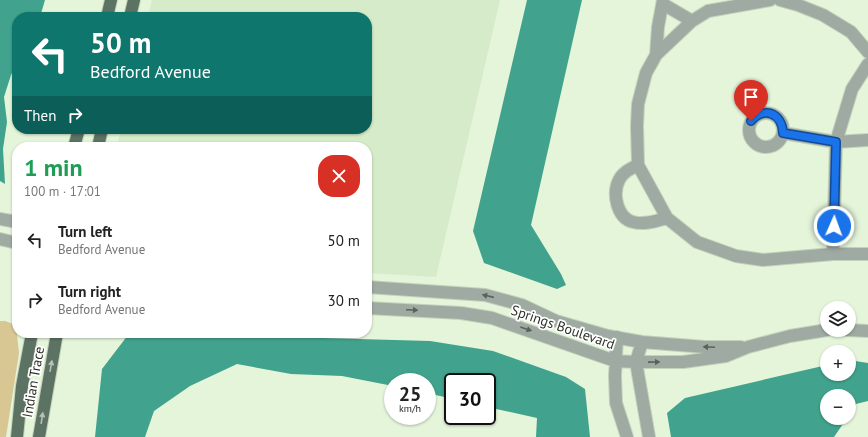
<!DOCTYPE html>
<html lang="en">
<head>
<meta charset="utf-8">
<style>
	:root { --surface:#fff; --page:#f2f2f2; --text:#222; --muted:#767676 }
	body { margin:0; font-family:"PT Sans",sans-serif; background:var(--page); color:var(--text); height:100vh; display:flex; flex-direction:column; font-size:15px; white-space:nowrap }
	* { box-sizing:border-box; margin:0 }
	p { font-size:13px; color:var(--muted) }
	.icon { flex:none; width:22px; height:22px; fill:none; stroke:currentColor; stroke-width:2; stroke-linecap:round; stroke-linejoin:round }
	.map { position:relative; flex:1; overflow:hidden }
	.sheet { position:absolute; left:12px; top:142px; width:360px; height:196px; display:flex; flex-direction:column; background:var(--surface); border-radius:16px; box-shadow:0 1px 3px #0004 }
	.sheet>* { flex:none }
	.guide { position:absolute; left:12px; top:12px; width:360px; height:122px; border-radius:16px; box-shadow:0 1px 3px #0004; background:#0f766e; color:#fff; overflow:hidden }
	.fabs { position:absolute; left:820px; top:301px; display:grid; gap:8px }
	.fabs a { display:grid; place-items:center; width:36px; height:36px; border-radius:50%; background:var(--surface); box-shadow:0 1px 3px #0004; font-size:20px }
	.speed { position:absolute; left:384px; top:373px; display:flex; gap:8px; font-size:20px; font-weight:700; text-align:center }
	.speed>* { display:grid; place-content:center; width:52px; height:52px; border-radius:50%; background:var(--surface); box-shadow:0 1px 3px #0004; line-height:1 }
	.speed small { font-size:10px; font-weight:400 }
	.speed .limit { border:2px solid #111; border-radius:6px; background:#fff; color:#111 }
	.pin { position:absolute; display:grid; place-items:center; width:34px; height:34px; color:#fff; margin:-41px -17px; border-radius:50% 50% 50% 0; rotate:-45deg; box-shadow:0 0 4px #0007 }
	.pin .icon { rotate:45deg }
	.me { position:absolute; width:44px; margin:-22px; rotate:2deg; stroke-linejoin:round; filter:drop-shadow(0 0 3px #0008) }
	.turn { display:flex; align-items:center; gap:14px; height:84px; padding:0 12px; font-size:18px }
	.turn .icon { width:52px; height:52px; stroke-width:2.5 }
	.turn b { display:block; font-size:28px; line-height:34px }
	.then { display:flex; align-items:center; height:38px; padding:0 12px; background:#0003; gap:8px; font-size:15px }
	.round { display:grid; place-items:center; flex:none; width:42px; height:42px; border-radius:16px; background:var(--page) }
	.head { display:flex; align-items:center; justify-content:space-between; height:68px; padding:0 12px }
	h1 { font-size:24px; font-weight:700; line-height:30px; color:#1e9e55 }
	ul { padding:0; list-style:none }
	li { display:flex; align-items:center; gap:12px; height:60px; padding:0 12px }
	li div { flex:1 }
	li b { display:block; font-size:15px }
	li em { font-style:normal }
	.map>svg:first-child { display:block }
	.built { fill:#d6ebc9 }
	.green { fill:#d9c793 }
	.water { fill:#41a38d }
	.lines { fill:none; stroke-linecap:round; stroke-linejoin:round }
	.minor-casing { stroke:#c3d2ba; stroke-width:14 }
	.major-casing { stroke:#c3d2ba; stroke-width:14 }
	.minor { stroke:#9eaaa2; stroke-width:12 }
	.major { stroke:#5c7263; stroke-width:12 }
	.oneway { fill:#5a6259 }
	.oneway2 { fill:#b6c0b9 }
	.route-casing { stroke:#114b97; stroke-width:10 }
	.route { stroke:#1a73e8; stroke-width:7 }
	.labels { text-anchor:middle; stroke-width:3.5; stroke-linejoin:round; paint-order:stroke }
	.street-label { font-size:14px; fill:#2c3228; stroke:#fff }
</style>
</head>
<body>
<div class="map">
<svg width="868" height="437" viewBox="0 0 868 437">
	<rect width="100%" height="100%" fill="#e4f5da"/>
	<path class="built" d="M152,0H500L436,277L367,273V147H117L121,129H367V17H148Z"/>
	<path class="green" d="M0,321H5L16,325L19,353L6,437H0Z"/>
	<path class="water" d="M0,0H45L40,17H17V63L11,75L4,97L7,122L3,149L5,184L0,181Z
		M527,0H582L531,225L561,274L566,285L557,289L484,263L473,231Z
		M133,333H287L323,338L430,341L493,351L566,377L585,389L590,437H536L537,418L487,407V382H453V399L427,393V382H393V386L342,376L291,374L237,364L190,386L154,411L145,437H95L102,369L128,335Z
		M849,360L868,363V401L856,404L849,415V396H827V418H847L834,437H671L667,413L685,398L827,365V374H849Z"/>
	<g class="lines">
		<defs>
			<path id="minor" d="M663,0L658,27L656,55L646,73L638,104L637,126L638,165L667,218L697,242L736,256L763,260L833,254H868
				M780,0L798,5L823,15L851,32L868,52
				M663,4L692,21
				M656,55L692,21L708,11L770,0
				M749 130a17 17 0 1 1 34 0a17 17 0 1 1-34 0Z
				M783,133L836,142L868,140
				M638,165C630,169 623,172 619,180C612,194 617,218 633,222C644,225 656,221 667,218
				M0,219L17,222
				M0,239L17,243
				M833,254L836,142L852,89L868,64
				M367,287L485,295L522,305L556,321L608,336L642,342L705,347H741
				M367,308L461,313L492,318L615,361L636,362H683L726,356L748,347L790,336L827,330
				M847,330L868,331
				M617,337L615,376L616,403L627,437
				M642,342L636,362L649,437"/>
			<path id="major" d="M107,17L111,0
				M130,17L134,0
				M74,147L79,129
				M98,147L102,129
				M17,437L22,386L32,333
				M39,437L57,333"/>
		</defs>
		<use href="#minor" class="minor-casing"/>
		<use href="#major" class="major-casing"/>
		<use href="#minor" class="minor"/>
		<use href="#major" class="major"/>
	</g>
	<defs><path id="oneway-solid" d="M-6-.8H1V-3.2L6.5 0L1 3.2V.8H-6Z"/></defs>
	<g class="oneway">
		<use href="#oneway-solid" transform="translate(488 296) rotate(-167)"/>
		<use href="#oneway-solid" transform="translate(412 310) rotate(3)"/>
		<use href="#oneway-solid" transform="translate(526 329) rotate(19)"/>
		<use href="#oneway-solid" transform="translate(709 347) rotate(-178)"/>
		<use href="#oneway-solid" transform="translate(654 362) rotate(-1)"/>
	</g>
	<g class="oneway2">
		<use href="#oneway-solid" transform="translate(51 366) rotate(-80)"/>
		<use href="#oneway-solid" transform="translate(42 418) rotate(-81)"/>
	</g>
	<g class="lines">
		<defs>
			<path id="route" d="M751,121C764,106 782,113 783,133L836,142L834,226"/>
		</defs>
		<use href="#route" class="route-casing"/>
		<use href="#route" class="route"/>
	</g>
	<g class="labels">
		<g class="street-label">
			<text transform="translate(563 327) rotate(19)" y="5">Springs Boulevard</text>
			<text transform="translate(33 382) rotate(-80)" y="5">Indian Trace</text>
		</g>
	</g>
</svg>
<div class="fabs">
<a><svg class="icon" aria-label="layers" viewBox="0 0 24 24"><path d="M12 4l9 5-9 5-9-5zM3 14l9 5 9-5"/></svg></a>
<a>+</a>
<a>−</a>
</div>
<div class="speed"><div>25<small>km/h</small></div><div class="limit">30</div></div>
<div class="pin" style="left:751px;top:121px;background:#d93025"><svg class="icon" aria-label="arrive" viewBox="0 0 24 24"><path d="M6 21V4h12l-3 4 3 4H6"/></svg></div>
<svg class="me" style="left:834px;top:226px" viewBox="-20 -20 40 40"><circle r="17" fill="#1a73e8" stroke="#fff" stroke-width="3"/><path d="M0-11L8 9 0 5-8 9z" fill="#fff"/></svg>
<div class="guide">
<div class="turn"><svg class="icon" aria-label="left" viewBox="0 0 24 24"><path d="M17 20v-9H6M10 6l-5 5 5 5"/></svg><div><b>50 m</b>Bedford Avenue</div></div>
<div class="then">Then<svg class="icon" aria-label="right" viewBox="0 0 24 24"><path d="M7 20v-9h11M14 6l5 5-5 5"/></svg></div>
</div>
<section class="sheet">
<div class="head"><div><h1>1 min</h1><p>100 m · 17:01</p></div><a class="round" style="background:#d93025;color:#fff"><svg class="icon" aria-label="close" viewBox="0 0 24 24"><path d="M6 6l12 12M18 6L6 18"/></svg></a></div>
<ul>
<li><svg class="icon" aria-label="left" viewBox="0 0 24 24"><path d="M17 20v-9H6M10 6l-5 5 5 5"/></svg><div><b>Turn left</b><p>Bedford Avenue</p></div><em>50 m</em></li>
<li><svg class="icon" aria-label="right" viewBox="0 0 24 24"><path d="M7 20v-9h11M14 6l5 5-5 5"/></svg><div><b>Turn right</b><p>Bedford Avenue</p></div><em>30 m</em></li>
</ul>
</section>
</div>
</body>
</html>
